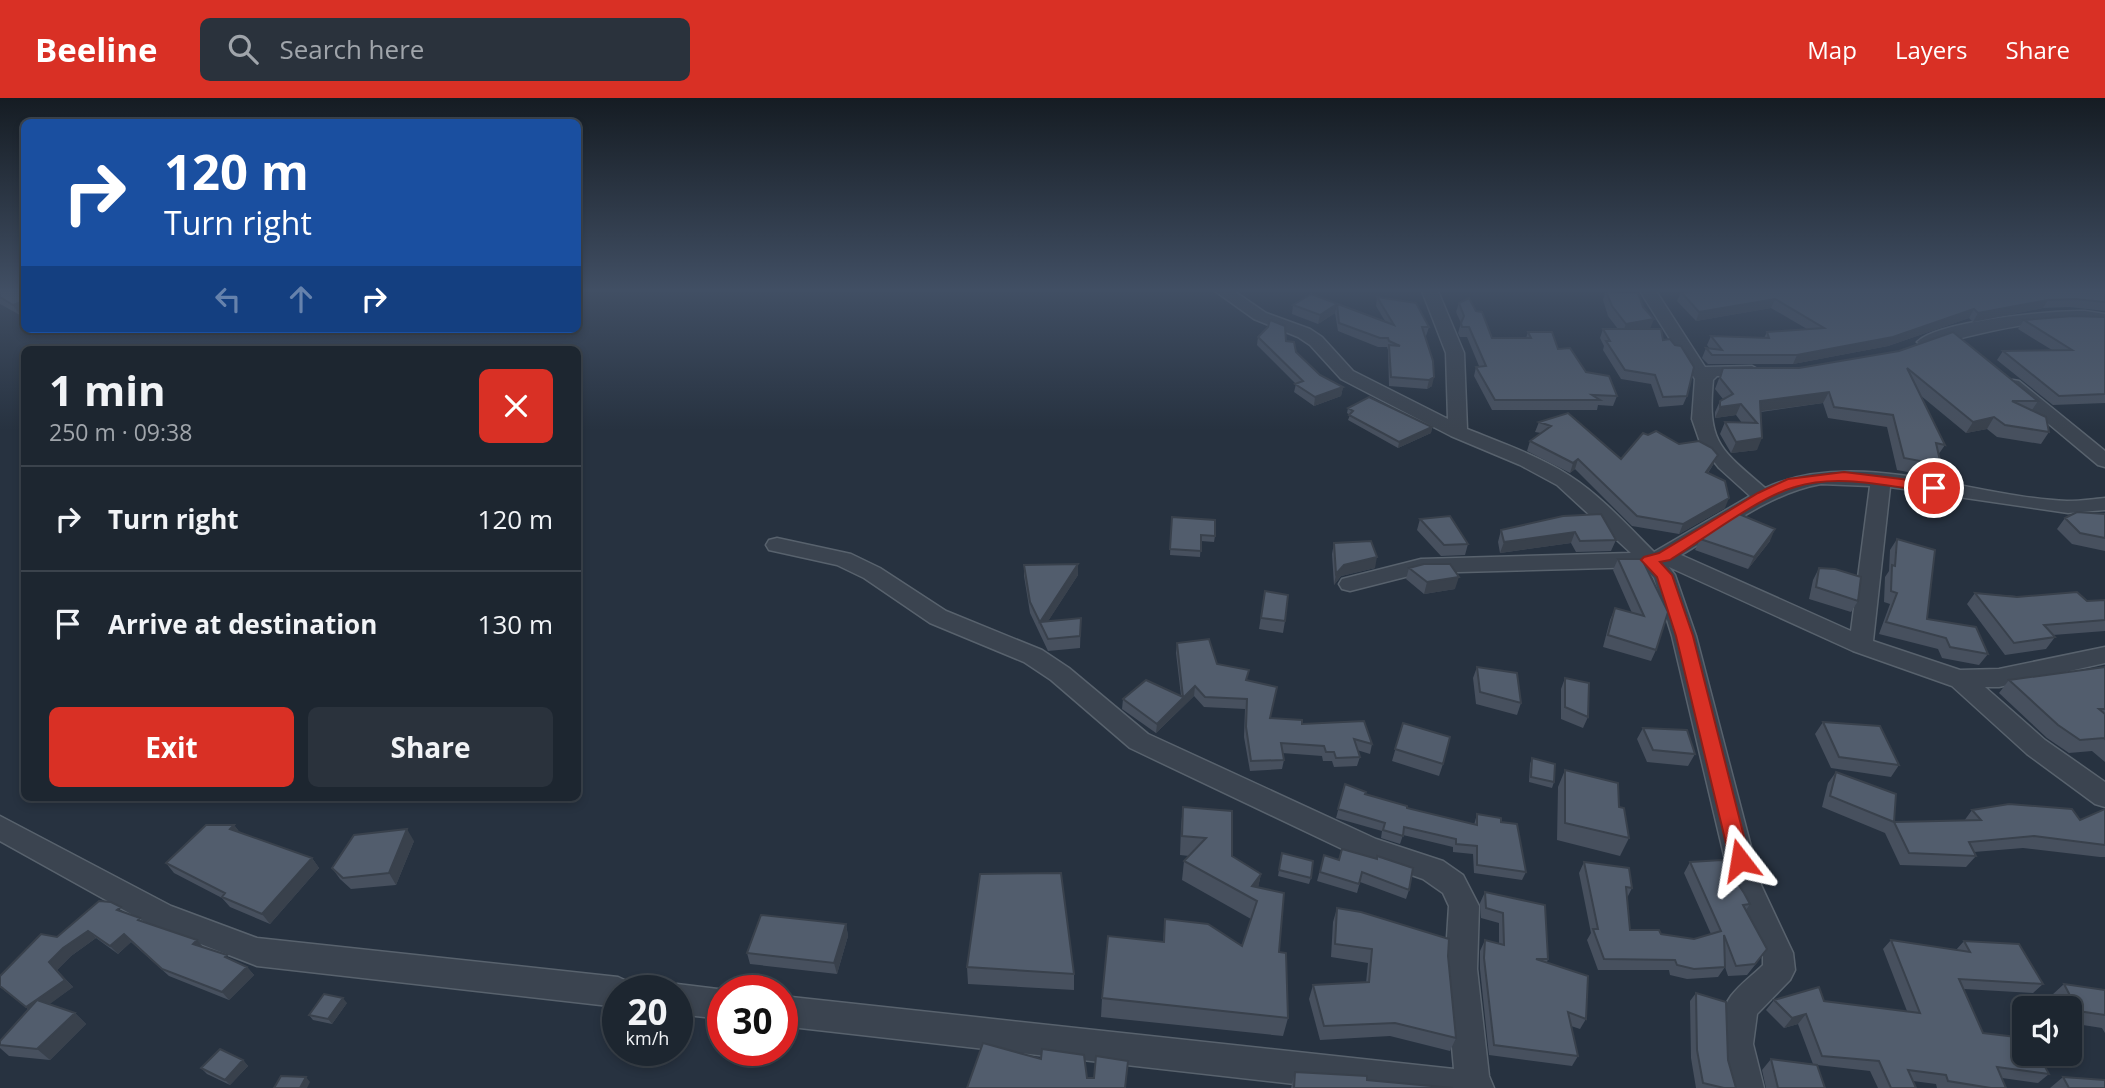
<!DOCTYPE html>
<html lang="en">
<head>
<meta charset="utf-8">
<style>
	:root { --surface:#1d2630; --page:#2a323c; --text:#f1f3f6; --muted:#a0a5ab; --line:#3b434c; --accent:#d93025 }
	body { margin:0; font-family:"Open Sans",sans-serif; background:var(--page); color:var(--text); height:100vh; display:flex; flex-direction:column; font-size:26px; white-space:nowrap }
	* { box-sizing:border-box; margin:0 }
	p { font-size:23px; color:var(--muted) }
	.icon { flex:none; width:38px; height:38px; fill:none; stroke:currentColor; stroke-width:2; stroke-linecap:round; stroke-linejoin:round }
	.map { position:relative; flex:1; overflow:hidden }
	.sheet { position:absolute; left:21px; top:248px; width:560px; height:455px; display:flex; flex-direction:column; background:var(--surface); border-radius:10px; box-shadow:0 4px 10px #0003,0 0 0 2px var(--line) }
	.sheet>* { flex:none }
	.banner { position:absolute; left:21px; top:21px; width:560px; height:214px; border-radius:10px; box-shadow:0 4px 10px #0003,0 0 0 2px var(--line); background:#1a4fa0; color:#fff; overflow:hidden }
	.fabs { position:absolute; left:2012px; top:898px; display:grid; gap:14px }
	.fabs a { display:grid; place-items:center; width:70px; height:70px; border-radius:10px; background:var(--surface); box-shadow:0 4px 10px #0003,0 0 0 2px var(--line); font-size:35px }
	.speed { position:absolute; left:602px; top:877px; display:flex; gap:14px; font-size:35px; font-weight:700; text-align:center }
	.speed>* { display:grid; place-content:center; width:91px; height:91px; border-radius:50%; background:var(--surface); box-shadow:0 4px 10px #0003,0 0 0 2px var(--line); line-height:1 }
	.speed small { font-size:18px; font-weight:400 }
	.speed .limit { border:10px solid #d22; background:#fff; color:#111 }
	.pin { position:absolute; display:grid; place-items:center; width:60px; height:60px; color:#fff; margin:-30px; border:4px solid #fff; border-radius:50%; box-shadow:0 2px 7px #0007 }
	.me { position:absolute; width:77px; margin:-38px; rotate:346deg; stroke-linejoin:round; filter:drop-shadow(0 0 5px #0008) }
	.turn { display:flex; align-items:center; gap:24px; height:147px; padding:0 28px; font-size:32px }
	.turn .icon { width:91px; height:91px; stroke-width:2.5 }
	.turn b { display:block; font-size:49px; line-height:60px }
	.lanes { display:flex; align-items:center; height:66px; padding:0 28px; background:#0003; justify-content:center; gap:35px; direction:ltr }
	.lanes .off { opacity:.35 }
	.round { display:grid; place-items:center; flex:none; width:74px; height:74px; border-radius:10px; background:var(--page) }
	.head { display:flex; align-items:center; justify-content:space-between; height:119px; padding:0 28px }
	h1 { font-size:42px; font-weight:700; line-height:52px }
	.action { display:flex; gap:14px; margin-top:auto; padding:14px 28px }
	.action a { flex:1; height:80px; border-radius:10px; background:var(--accent); color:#fff; font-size:28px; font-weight:700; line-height:80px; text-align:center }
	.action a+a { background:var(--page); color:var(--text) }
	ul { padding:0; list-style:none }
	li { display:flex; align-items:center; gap:21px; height:105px; padding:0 28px; border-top:2px solid var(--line) }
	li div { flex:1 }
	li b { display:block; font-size:26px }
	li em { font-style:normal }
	header { display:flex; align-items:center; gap:42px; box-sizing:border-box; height:98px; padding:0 35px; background:var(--accent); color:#fff }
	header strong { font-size:33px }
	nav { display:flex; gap:38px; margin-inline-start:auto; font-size:24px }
	.search { width:490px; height:63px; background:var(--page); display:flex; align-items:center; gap:18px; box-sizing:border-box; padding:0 24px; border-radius:10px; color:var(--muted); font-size:26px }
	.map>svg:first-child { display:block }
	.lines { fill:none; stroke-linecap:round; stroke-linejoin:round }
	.minor-casing { stroke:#58626d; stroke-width:3 }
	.minor { fill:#3b4450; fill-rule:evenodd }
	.wall { fill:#47505e }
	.shaded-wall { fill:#39414c }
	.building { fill:#525d6d; stroke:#39414c; stroke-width:2 }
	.route { fill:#d93025; stroke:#8d1f18; stroke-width:2 }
</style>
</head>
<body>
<header>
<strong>Beeline</strong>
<div class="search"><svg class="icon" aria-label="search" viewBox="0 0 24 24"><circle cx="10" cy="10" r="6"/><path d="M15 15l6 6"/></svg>Search here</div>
<nav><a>Map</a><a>Layers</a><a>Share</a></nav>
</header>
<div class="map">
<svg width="2105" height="990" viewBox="0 0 2105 990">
	<rect width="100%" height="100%" fill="#273240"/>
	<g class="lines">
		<defs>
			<path id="minor" d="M1215,193H1234L1266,215L1310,231L1322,239L1353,273L1448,321L1446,255L1422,193H1438L1464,255L1467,331C1502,345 1539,358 1570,378C1601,398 1628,428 1654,454L1750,398L1719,370L1701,347L1692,321L1695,281L1640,193H1656L1705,269L1752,268L1761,273L1752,278H1717L1713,282C1707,345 1720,351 1765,390C1857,348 1972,399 2067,403C2080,403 2093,401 2105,400V412L2068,415L1890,389L1873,543L1960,572L1999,571L2105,549V565L1999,589H1985L2045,642L2105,684V709L2095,706L2027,656L1952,588L1853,553L1669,469L1675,477L1696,538L1761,787L1793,855L1795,872L1790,882L1757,916L1753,946L1764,990H1730C1724,964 1713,922 1731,898C1740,886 1753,877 1763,867V855L1731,787L1672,538L1654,480L1644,469L1421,475L1350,493L1342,491L1339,486L1342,481L1421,461L1631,455L1557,387L1520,367L1451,338L1341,281L1310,247L1298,239L1254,221ZM1821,386L1870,388L1851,533L1681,457C1725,431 1770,395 1821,386Z
				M2085,213L2105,216V226C2042,217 1986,234 1926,249L1917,244C1937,223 2054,212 2085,213Z
				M2013,282L2019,283L2105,353V369L2098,367L2007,291L2004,287L2007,283Z
				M777,440L851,456L880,470L946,513L1042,552L1069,570L1148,636L1376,741L1443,763L1463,777L1479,808L1477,871L1489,978L1494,990H1330L782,928V898L1454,971L1445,871L1449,808L1443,795L1423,781L1357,758L1130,650L1051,582L1024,564L930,525L864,480L837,467L769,452L766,447L769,442Z
				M0,718L171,808L257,840L618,879L629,884L633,892H618V909L257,868L149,826L0,743Z
				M677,886L726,892H723V921L677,916V892H665Z"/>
		</defs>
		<use href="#minor" class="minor-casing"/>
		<use href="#minor" class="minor"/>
	</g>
	<path class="wall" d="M0,193H24L20,217L0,206Z
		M1606,193H1619L1650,231L1663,242L1687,298L1683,307L1659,309L1651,286L1621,281L1603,252L1604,248L1600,240L1603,231H1618L1608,218L1603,202Z
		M2105,193V213L2069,209L2043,210L1973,224L1969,220L1888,248L1793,266H1708L1702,260L1706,250L1710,251L1707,247L1711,238L1764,240L1767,234L1807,231L1771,210L1696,223L1677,203L1681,194Z
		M1311,196L1385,223L1376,208L1377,199L1429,229L1426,238H1425L1432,288L1427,291L1389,288L1388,252L1387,249H1378L1338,233L1335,215L1318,226L1292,216L1293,207Z
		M1459,205L1492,240H1526L1528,234L1558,251L1617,298L1613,308L1598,307L1597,312H1492L1474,278L1476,269L1479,268L1467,239H1460L1458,235L1461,225L1456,214Z
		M2105,219V305L2053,307L1997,262L2003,253L2052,252L2018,231L2024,222Z
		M1258,239L1286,243L1296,254L1320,277L1343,289L1341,298L1314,308L1294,294L1296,286L1257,247Z
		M1899,253L2038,303L2032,312L2049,334L2041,346L1997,339L1987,331L1966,335L1920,297L1945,347L1938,357L1941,367L1934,379L1897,372L1887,329L1828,320L1823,305L1761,314L1757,352L1731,355L1720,336L1725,324L1742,325L1736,317L1715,320V314L1720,303L1723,301L1715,291L1723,270H1799Z
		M1348,310L1432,329L1431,335L1398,350L1348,322L1350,317L1347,315Z
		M1568,315L1621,361L1679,346L1718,357L1713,367L1708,375L1725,410L1679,436L1632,428L1575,371L1570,375L1527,353L1530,343L1541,335L1535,334L1539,324Z
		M1601,416L1616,442L1611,453L1576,454L1571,445L1500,455L1498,444L1501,432Z
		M2102,416H2105V453L2072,446L2057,431L2065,420Z
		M1172,419L1215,438L1214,444L1201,443L1200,459L1170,457Z
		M1420,421L1468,446L1465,457L1441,458L1417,432Z
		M1700,441L1770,443L1748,471L1695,452Z
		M1897,441L1927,521L1988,556L1979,567L1942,560L1938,551L1879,536L1890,506L1884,504L1885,479L1889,473L1890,452Z
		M1334,445L1375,470L1341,478L1334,487L1332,456Z
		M1618,461H1642L1656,552L1651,563L1603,549L1610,522L1615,510L1632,515L1613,472Z
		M1078,466V477L1048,523L1081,520L1080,550L1048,553L1030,515L1024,478V467Z
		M1409,470L1455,491L1424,496L1406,481Z
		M1819,470L1858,503L1851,514L1809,501L1813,482Z
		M1265,493L1285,523L1283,535L1259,531Z
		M1975,495L2087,503L2105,502V533L2053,537L2055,539L2046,551L2005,557L1967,506Z
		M1177,545L1247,582L1271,620L1302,626L1372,646L1370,656L1357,652L1360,659L1357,668L1334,669L1332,663H1323L1322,658L1282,655L1284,662L1282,671L1250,673L1244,639L1245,611L1204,609L1194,598L1156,635L1122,611L1123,601L1181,598L1176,555Z
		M1477,569L1521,605L1517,617L1476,606L1473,580Z
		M2105,569V664L2092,653L2069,655L2047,640L1999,595L2009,582Z
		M1565,580L1588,619L1583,630L1561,621V591Z
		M1823,624L1899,667L1891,679L1831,670L1815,636Z
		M1403,625L1443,666L1439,678L1392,663Z
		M1643,630L1695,656L1688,668L1647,664L1637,641Z
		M1532,660L1554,684L1552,690L1529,684L1530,666Z
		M1565,672L1619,709L1629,740L1620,758L1557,742L1558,689Z
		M1836,674L1894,724L1964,723L1972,712L2080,722L2105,711V759H2100L2023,750L1974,754L1976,758L1966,769L1900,767L1885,735L1822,709L1828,685Z
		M1345,686L1365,696L1407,710L1474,727L1477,716L1526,774L1522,782L1474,775L1473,756L1453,754V749L1403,737L1400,746L1381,740L1382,733L1336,720Z
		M1183,709L1232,758L1261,776L1258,789L1279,854L1288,920L1283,938L1101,919L1102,900L1163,844L1165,821L1242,848L1251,821L1182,782L1184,763L1189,758L1180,757L1181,728Z
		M234,727L240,735L312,760L319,770L270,826L230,809L222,800L174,775L166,765Z
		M414,743L396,787L351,791L340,781L332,770Z
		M1282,755L1311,780L1309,786L1278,778Z
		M1324,757L1409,792L1406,801L1360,784L1357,795L1317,783Z
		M1584,764L1632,790L1627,800L1630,832L1694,841L1711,836L1684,775L1690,764L1750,806L1746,812L1759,862L1747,877L1728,878L1725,869L1718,879L1687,881L1670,877L1669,872H1598L1587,842L1591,835L1579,775Z
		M1485,794L1548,861L1547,864L1586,921L1580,931L1571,928L1578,958L1572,968L1489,957L1480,871V853L1485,842L1499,846V825L1481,820L1480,805Z
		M1337,810L1448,858L1456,940L1450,953L1390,938L1320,942L1309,901L1313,887L1366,885L1368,865L1331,859L1333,824Z
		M126,815L144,824L247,869L254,877L229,902L169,878L131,844L118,856L96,840L71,858L57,872L73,889L49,906L75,915L86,926L50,962L9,958L0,950V943L28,911L0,889L57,839Z
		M846,826L848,838L837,876L750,866L747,855Z
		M1891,842L1956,852L1964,843L2043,886L2033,895L1964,891L1983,935L2049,976L2038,985L2002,980L2006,990H1937L1936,986L1913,983L1916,990H1878L1870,973L1817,967L1825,990H1766L1762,972L1771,961L1813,966L1798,926L1784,930L1766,912L1774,902L1824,903L1907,913L1883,851Z
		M967,869L1074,876V892L968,886Z
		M2064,886L2105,892V935L2102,930L2070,925V910H2059L2052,897Z
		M1696,895L1728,962L1736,990H1696L1691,960L1690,903Z
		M347,905L332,926L313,922L309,917Z
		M243,962L248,968L230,987L207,976L201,970Z
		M1295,974L1367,982L1453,990H1291Z
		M2063,979L2105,990H2050Z"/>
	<path class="shaded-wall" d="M1775,201L1771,210L1696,223L1699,214Z
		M2048,202L2043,210L1973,224L1978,215Z
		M24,203V215L20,217L13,207Z
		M1337,206L1335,215L1318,226L1320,217Z
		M1974,211L1969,220L1888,248L1793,266L1797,257Z
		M1654,221L1650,231L1622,236L1626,226Z
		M1434,279L1432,288L1427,291L1429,282Z
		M1343,289L1341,298L1314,308L1315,299Z
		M1829,294L1823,305L1755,314L1760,303Z
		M1741,306L1736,317L1715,320L1720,309Z
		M1994,319L1987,331L1966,335L1973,324Z
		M1432,329L1431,335L1398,350L1399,344Z
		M1762,340L1757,352L1731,355L1736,344Z
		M1718,357L1713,367L1701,384L1706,374Z
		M1578,361L1575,371L1570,375L1573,365Z
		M1729,400L1725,410L1679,436L1683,426Z
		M1775,431L1770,443L1748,471L1754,459Z
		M1575,434L1571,445L1500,455L1504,444Z
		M1377,459L1375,470L1341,478L1334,487L1336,476L1344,467Z
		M1078,466V477L1043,531L1040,524Z
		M1459,479L1455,491L1424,496L1427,484Z
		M1195,588L1194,598L1156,635L1157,626Z
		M234,727L242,737L230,731Z
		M407,731L414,743L396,787L389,775Z
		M312,760L319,770L270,826L262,816Z
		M1261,776L1257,795L1252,788Z
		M846,826L848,838L837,876L834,865Z
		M88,833L96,840L71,858L57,872L73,889L35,917L26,909L49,864L63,850Z
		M124,836L131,844L118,856L110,848Z
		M197,842L204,850L193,846Z
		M247,869L254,877L229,902L222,894Z
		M343,900L347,905L332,926L328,921Z
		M75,915L86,926L50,962L37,951Z
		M1806,916L1798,926L1784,930L1792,920Z
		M243,962L248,968L230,987L225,982Z
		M306,979L310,984L307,990H300Z"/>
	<path class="building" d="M0,193H24V203L13,207L0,199Z
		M1606,193L1638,195L1643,209L1654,221L1626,226L1612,208Z
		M1693,193H2105V204L2075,201L2048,202L1978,215L1974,211L1893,239L1797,257H1712L1706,250L1722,252L1711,238L1769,240L1767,234L1824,230L1775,201L1699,214L1681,194Z
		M1311,196L1394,227L1377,199L1416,205L1429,229H1422L1433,263L1434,279L1429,282L1391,279L1389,247L1400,248L1389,243L1388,240H1380L1339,225L1337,206L1320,217L1293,207Z
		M1469,200L1476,213L1482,214L1492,240H1531L1528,234H1552L1558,251L1570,250L1586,274L1609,278L1617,298L1592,297L1600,302H1495L1476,269L1486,268L1469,229H1462L1461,225L1464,218L1459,205Z
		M2073,218L2105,219V296L2059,298L2003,253L2072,252L2024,222Z
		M1270,222L1285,228L1286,243L1294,244L1296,254L1320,277L1343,289L1315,299L1295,286L1303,283L1258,239L1268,229Z
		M1603,231H1661L1663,242L1670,241L1675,247L1681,248L1694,269L1687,298L1663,299L1655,277L1625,272L1606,243H1610Z
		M1953,234L2038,303H2012L2046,319L2049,334L2005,327L1994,319L1973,324L1907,270L1945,347L1936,345L1941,367L1904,360L1893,317L1834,309L1829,294L1760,303L1762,340L1736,344L1725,324L1757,325L1741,306L1720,309V303L1733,296L1720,280L1723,270H1799L1899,253Z
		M1369,299L1432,329L1399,344L1349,317L1353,313L1348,310Z
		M1568,315L1621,361L1643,335L1648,337L1656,333L1679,346L1699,343L1712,350L1718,357L1706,374L1725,383L1729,400L1683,426L1637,418L1578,361L1573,365L1530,343L1551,328L1539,324Z
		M2077,414L2105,416V440L2080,435L2065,420Z
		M1601,416L1616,442L1580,443L1575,434L1504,444L1501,432L1563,418Z
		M1739,416L1775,431L1754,459L1700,441Z
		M1450,418L1468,446L1444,447L1420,421Z
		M1172,419L1215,422V438L1201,437V453L1170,451Z
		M1897,441L1935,452L1927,521L1976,529L1988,556L1950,549L1946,540L1886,524L1897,495L1891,493L1892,467L1895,468Z
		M1371,443L1377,459L1344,467L1336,476L1334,445Z
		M1618,461H1642L1668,514L1656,552L1608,537L1615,510L1644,518Z
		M1078,466L1040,524L1081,520L1080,538L1048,541L1030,504L1024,467Z
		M1424,466H1450L1459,479L1427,484L1409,470Z
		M1819,470L1835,471L1861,479L1858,503L1816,489Z
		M1265,493L1288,497L1285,523L1261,520Z
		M2077,494L2087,503L2105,502V522L2044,527L2055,539L2014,545L1975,495L2017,499Z
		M1209,541L1217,566L1249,572L1246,582L1277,589L1270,620L1302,622V626L1364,623L1372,646L1354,641L1360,659L1336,660L1334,654H1326L1324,648L1281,645L1284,662L1251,663L1246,629L1247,601L1205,599L1195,588L1157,626L1123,601L1146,582L1183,599L1177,545Z
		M1477,569L1517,575L1521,605L1480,594Z
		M2105,569V611H2099L2105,616V641L2104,640L2080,642L2058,627L2009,582Z
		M1565,580L1589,585L1588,619L1565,609Z
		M1823,624L1880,628L1899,667L1839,659Z
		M1403,625L1450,639L1443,666L1395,651Z
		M1643,630L1687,632L1695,656L1653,652Z
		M1532,660L1555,666L1554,684L1531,679Z
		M1565,672L1618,685L1619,709L1624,710L1629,740L1565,725Z
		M1836,674L1896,696L1894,724L1830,698Z
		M1345,686L1366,694L1365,696L1407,708V710L1477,727V716L1501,720V724L1517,726L1526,774L1477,767V748L1456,746V741L1404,729L1403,738L1383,732L1385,725L1338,711Z
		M2009,706L2072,711L2080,722L2105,711V747L2034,738L1969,744L1976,758L1909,755L1894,724L1981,722L1972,712Z
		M1183,709L1232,713V758L1261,776L1252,788L1284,795L1279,854L1286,855L1288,920L1102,900L1108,838L1164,844L1165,821L1208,826L1242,848L1257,803L1184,763L1206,740L1182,738Z
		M206,727H234L230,731L312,760L262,816L222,799L225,795L166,765Z
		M407,731L389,775L343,780L332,770L354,737Z
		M1342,751L1377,761V758L1413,770L1409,792L1362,774L1359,786L1320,774L1324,757L1339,762Z
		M1282,755L1313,763L1311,780L1279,772Z
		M1722,762L1744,795L1750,806L1743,807L1767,851L1755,866L1736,868L1724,837L1725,869L1694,871L1677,867L1675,862L1604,861L1593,831H1598L1584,764L1629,770L1632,790L1626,789L1630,832H1659L1661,836L1694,841L1721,833L1690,764Z
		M1061,775L1074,876L967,869L980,776Z
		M1485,794L1545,807L1548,861H1536L1588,878L1586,921L1568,914L1578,958L1494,947L1484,860L1485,842L1504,847L1503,815L1486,810Z
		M99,803L111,804L121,809L117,812L140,820L138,822L197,842L193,846L227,857L225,859L247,869L222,894L162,871L124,836L110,848L88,833L63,850L49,864L65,882L26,909L0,888V878L41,836L57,839Z
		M1337,810L1361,814L1449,841L1448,858L1456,940L1395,925L1324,928L1313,887L1369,884L1372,851L1335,846Z
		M761,817L846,826L834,865L747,855Z
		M1891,842L1970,854L1964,843L2019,846L2043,886L1959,881L1983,935L2025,940V956H2038L2049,976L1997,969L2006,990H1991L1948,983L1946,977L1908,972L1916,990H1891L1879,963L1822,958L1806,916L1792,920L1774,902L1819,889L1824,903L1920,915Z
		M2064,886L2105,892V917L2078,913Z
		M1696,895L1726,904L1728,962L1736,990H1724L1703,985L1697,952Z
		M324,896L343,900L328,921L309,917Z
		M37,902L75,915L37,951L0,947V943Z
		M983,945L1041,961L1042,951L1084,957L1087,980H1094L1096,958L1128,963L1125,990H967Z
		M220,951L243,962L225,982L201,970Z
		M1771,961L1817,967L1825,990H1778Z
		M1295,974L1367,978V982L1453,990H1294Z
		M281,978L306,979L300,990H274Z
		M2063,979L2105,982V990H2069Z"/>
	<linearGradient id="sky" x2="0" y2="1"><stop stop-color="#151c23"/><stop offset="0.58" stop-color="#414f64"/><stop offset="1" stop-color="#414f64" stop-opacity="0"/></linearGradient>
	<rect width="2105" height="332" fill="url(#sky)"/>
	<path class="route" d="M1844,374L1934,385L1942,390L1934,394C1890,389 1839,375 1795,389C1759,399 1704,441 1670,462L1660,464L1672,477L1693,538L1750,762L1747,768L1740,770L1733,768L1730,762L1676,538L1657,479L1641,462L1644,459L1659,455L1758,395L1788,381Z"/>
</svg>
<div class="fabs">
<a><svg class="icon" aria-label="sound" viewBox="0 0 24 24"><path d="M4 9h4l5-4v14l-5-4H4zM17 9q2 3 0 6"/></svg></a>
</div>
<div class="speed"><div>20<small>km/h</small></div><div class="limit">30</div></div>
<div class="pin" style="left:1934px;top:390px;background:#d93025"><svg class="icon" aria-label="arrive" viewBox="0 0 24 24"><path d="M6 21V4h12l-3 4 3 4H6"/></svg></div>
<svg class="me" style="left:1740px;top:762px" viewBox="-20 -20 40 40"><path d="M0-17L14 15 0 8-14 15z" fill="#d93025" stroke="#fff" stroke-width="4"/></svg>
<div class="banner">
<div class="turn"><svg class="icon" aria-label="right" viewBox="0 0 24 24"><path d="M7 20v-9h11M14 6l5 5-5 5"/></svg><div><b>120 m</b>Turn right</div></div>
<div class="lanes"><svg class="icon off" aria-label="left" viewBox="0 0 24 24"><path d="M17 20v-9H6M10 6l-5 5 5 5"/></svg><svg class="icon off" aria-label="ahead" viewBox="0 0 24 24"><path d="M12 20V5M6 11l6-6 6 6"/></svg><svg class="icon" aria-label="right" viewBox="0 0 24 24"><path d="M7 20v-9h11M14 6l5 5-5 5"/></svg></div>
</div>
<section class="sheet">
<div class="head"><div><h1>1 min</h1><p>250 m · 09:38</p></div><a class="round" style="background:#d93025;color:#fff"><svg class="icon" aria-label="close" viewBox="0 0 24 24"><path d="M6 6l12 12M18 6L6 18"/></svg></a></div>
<ul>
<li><svg class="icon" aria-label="right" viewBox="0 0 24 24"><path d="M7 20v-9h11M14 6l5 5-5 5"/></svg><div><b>Turn right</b></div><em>120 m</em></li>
<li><svg class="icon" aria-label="arrive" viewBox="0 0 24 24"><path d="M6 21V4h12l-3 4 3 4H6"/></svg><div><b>Arrive at destination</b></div><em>130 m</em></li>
</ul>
<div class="action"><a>Exit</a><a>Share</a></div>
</section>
</div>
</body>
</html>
